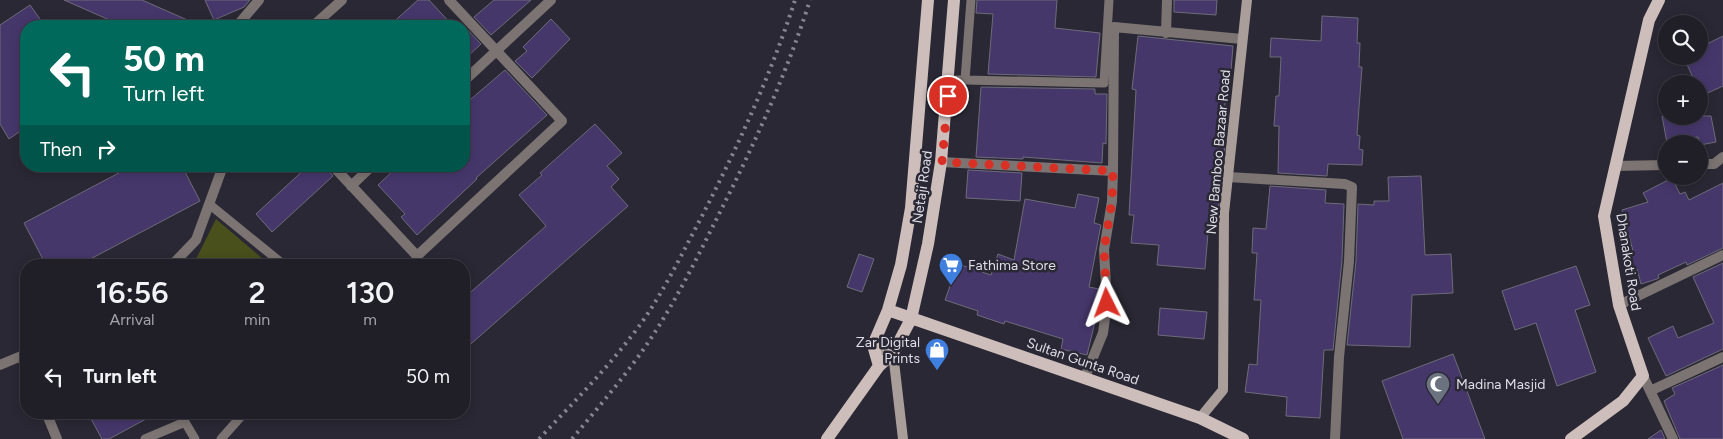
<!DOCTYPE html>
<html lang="en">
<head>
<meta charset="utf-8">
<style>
	:root { --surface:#201e27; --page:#28272f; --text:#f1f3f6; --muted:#a2a2a7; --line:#3d3c44 }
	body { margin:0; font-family:Figtree,sans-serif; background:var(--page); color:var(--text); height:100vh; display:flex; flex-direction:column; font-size:19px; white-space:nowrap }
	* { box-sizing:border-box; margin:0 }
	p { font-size:16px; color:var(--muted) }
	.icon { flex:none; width:28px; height:28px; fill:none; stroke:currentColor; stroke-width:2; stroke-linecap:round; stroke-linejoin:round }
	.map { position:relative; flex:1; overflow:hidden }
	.drawer { position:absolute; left:20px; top:259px; width:450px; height:160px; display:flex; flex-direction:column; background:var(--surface); border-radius:20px; box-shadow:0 2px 12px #0003,0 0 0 1px var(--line) }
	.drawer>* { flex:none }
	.top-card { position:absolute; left:20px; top:20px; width:450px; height:152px; border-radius:20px; box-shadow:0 2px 12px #0003,0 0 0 1px var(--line); background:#00695c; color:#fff; overflow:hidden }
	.buttons { position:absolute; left:1658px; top:15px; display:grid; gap:10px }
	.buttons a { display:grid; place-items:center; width:50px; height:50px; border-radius:50%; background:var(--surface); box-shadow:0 2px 12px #0003,0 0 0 1px var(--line); font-size:25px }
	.pin { position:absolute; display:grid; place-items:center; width:42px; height:42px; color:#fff; margin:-21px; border:2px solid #fff; border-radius:50%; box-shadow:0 1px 5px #0007 }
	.me { position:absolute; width:55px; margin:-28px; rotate:357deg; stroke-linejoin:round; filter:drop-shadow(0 0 4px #0008) }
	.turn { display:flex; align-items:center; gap:18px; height:105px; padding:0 20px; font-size:22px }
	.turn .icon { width:65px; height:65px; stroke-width:2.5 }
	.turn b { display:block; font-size:35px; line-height:42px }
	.then { display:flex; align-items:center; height:48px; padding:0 20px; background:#0003; gap:10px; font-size:19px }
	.eta { display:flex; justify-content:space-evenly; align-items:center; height:85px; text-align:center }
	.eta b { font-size:30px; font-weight:600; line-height:35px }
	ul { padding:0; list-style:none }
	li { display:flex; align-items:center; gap:15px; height:65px; padding:0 20px }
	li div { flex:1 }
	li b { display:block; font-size:19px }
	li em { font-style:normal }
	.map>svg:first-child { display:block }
	.green { fill:#49501c }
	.building { fill:#46376b; stroke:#6e6b79 }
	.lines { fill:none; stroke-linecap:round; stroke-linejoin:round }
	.lane { stroke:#7b7472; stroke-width:9 }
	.street { stroke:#7b7472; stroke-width:10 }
	.secondary { stroke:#aa9e9b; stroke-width:10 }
	.primary { stroke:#cdbebb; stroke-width:12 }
	.rail { stroke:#86848e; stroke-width:4; stroke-dasharray:2.5 5; stroke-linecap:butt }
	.route { stroke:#d93025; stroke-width:9; stroke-dasharray:0 16.2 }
	.labels { text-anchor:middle; stroke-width:5; stroke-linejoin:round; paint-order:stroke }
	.street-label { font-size:14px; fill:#dfdee6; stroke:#2a2834 }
	.poi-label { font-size:14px; fill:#dfdee6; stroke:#2a2834; text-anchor:start }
</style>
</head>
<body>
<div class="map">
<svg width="1723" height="439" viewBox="0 0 1723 439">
	<rect width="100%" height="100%" fill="#2a2834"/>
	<path class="green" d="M216,219L270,265H193Z"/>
	<path class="building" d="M64,0H142L201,26H123Z
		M205,0H250L244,7L214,20Z
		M418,0H429L453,26H389Z
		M494,0H531L491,35L474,17Z
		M977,0H1057L1055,28L1100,33L1096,77L988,74L993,14L976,13Z
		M1174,0H1217L1216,15L1174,12Z
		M30,5L45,26H26V127L9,139L0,124V25Z
		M1322,16L1358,18L1357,43H1360L1359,67H1362L1357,135L1360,136L1359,149L1363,150L1362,165L1328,164L1327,176L1278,173L1279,126H1274L1276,96H1279L1281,57H1270L1271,38L1321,41Z
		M551,19L570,39L532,78L515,61L527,51L523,47Z
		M464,26L481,44L464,60Z
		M1138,36L1233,46L1230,83H1227L1224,115H1228L1217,222L1209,221L1205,269L1157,265L1159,245L1131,243L1134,215H1129L1136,90L1132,89Z
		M1723,36V86L1701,96L1699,91V84H1696L1683,56H1699V48Z
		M505,70L547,115L476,178L477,179L417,235L401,217L405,214L378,185L398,166H464V105Z
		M981,87L1095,89V94H1107L1106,144L1103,143L1102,163L1023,157V159L976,157Z
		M1662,116H1711L1716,142L1700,145L1698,137L1667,143Z
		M595,124L622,153L607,166L619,179L611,187L628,206L464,350V298L546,226L519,195L542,175L540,173Z
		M132,166H182L200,201L79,265H46L24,223Z
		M308,166H325L333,176L272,232L256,214Z
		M968,170L1022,173L1020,201L966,198Z
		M1421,176L1425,255L1451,254L1453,293L1412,295L1410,347L1347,345L1356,261L1358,204L1374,205V201H1389L1388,177Z
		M1672,178L1680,194L1685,192L1689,200L1723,183V248L1687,265L1686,262L1658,275L1659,278L1657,279L1641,284L1637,269H1634L1629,253L1633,251L1622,210L1648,202L1643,193Z
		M1270,186L1326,190L1325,203L1344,204L1342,260L1333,350H1324L1320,418L1286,416L1287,397L1245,392L1249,364L1257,365L1261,300H1254L1257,253H1252L1253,228L1266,229Z
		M1078,194L1099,198L1094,223L1101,225L1089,287L1099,289L1100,301L1087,355L1061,349L1063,339L1005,321L1004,324L977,315L978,311L945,300L958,264L991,275L998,254L1014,260L1025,199L1075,208Z
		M859,254L874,259L862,292L847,287Z
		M1723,263V349L1666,376L1648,338L1673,326L1678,338L1714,323L1693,277Z
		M1576,266L1590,305L1575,310L1596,372L1557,386L1536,323L1515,330L1502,291Z
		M1160,308L1207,312L1204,339L1158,335Z
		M1453,354L1485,439H1403L1382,381Z
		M1723,365V439H1680L1664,401L1675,394L1672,388Z
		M100,412H159L109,439H102L90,417Z
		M1661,430L1665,439H1648Z"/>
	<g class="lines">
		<path class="lane" d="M948,80H965L971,0
			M965,80L1104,83L1109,0
			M209,204L284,265
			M179,412L195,439
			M145,439L185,422
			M221,439L245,412"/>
		<path class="street" d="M237,26L259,0
			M313,26L342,0
			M1166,33L1167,0
			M464,81L551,0
			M941,162L1113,171L1114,27L1242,39
			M1699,164H1714L1723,157
			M333,166L417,256L562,121L449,0
			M1615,166L1666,165
			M1228,177L1345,184L1352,187L1349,261L1339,357L1335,439
			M351,186L372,166
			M172,265L196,240L223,166
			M1619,305L1723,255
			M21,356L26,367
			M0,365L26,354
			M1643,376L1673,439
			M1085,377L1103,333L1107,303L1104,250L1112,201L1113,171
			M1650,391L1723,357
			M46,412L57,439"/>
		<path class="secondary" d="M873,345L893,353L903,439
			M1200,418L1223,390L1224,213L1247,0"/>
		<path class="primary" d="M888,310L1200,418L1243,439
			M879,366L873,345L888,310L901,265L911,208L928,0
			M827,439L879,366L893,353L911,319L928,244L941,162L954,0
			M1571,439L1623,401L1643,376L1619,305L1604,216L1649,20L1659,0"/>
		<path class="rail" d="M539,439C570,406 602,374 630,338C659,302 679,259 701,218C737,148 771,75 795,0
			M572,439C596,410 621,381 643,350C673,307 696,260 719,214C754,145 787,73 810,0"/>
	</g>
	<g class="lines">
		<path class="route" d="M948,96L942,162L1113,171L1112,201L1104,250L1107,303"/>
	</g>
	<defs>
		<symbol id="supermarket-pin" viewBox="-11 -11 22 30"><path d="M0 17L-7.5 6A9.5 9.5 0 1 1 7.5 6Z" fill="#3f7fe0" stroke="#2a2834"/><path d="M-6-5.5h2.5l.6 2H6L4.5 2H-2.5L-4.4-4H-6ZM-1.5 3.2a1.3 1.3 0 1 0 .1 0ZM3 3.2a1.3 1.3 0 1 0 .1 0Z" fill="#fff"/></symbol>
		<symbol id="shop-pin" viewBox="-11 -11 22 30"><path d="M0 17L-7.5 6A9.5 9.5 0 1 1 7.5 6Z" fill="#3f7fe0" stroke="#2a2834"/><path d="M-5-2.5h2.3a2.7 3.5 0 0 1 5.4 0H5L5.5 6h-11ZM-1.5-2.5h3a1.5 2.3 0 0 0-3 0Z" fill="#fff"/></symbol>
		<symbol id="mosque-pin" viewBox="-11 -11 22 30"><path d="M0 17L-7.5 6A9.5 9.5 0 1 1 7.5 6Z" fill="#6b7280" stroke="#2a2834"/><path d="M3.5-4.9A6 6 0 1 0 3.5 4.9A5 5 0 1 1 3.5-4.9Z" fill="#fff"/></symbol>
	</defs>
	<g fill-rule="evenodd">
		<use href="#supermarket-pin" x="937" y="251" width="28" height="38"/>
		<use href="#shop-pin" x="923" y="336" width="28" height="38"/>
		<use href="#mosque-pin" x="1424" y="370" width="28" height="38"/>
	</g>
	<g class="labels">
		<g class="street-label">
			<text transform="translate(1218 152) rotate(-85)" y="5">New Bamboo Bazaar Road</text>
			<text transform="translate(922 187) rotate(-82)" y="5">Netaji Road</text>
			<text transform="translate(1629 262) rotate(81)" y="5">Dhanakoti Road</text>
			<text transform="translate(1083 361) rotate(19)" y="5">Sultan Gunta Road</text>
		</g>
		<g class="poi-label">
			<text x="968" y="270">Fathima Store</text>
			<text x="920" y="347" text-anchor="end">Zar Digital<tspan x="920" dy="16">Prints</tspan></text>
			<text x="1456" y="389">Madina Masjid</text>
		</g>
	</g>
</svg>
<div class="buttons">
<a><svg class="icon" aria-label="search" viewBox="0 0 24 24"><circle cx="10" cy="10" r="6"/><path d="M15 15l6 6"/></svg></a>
<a>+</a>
<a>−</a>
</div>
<div class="pin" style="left:948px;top:96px;background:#d93025"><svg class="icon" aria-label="arrive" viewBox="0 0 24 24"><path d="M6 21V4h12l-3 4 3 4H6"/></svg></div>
<svg class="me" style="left:1107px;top:303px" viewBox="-20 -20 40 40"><path d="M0-17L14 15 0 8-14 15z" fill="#d93025" stroke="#fff" stroke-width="4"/></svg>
<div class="top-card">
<div class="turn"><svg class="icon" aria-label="left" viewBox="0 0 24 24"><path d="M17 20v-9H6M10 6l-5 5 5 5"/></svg><div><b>50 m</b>Turn left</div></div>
<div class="then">Then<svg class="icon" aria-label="right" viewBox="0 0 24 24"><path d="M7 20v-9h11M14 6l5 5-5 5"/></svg></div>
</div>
<section class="drawer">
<div class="eta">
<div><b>16:56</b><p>Arrival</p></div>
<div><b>2</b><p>min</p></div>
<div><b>130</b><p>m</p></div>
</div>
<ul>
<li><svg class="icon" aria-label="left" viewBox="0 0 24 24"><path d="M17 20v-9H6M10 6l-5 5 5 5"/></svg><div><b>Turn left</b></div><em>50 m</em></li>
</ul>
</section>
</div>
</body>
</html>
